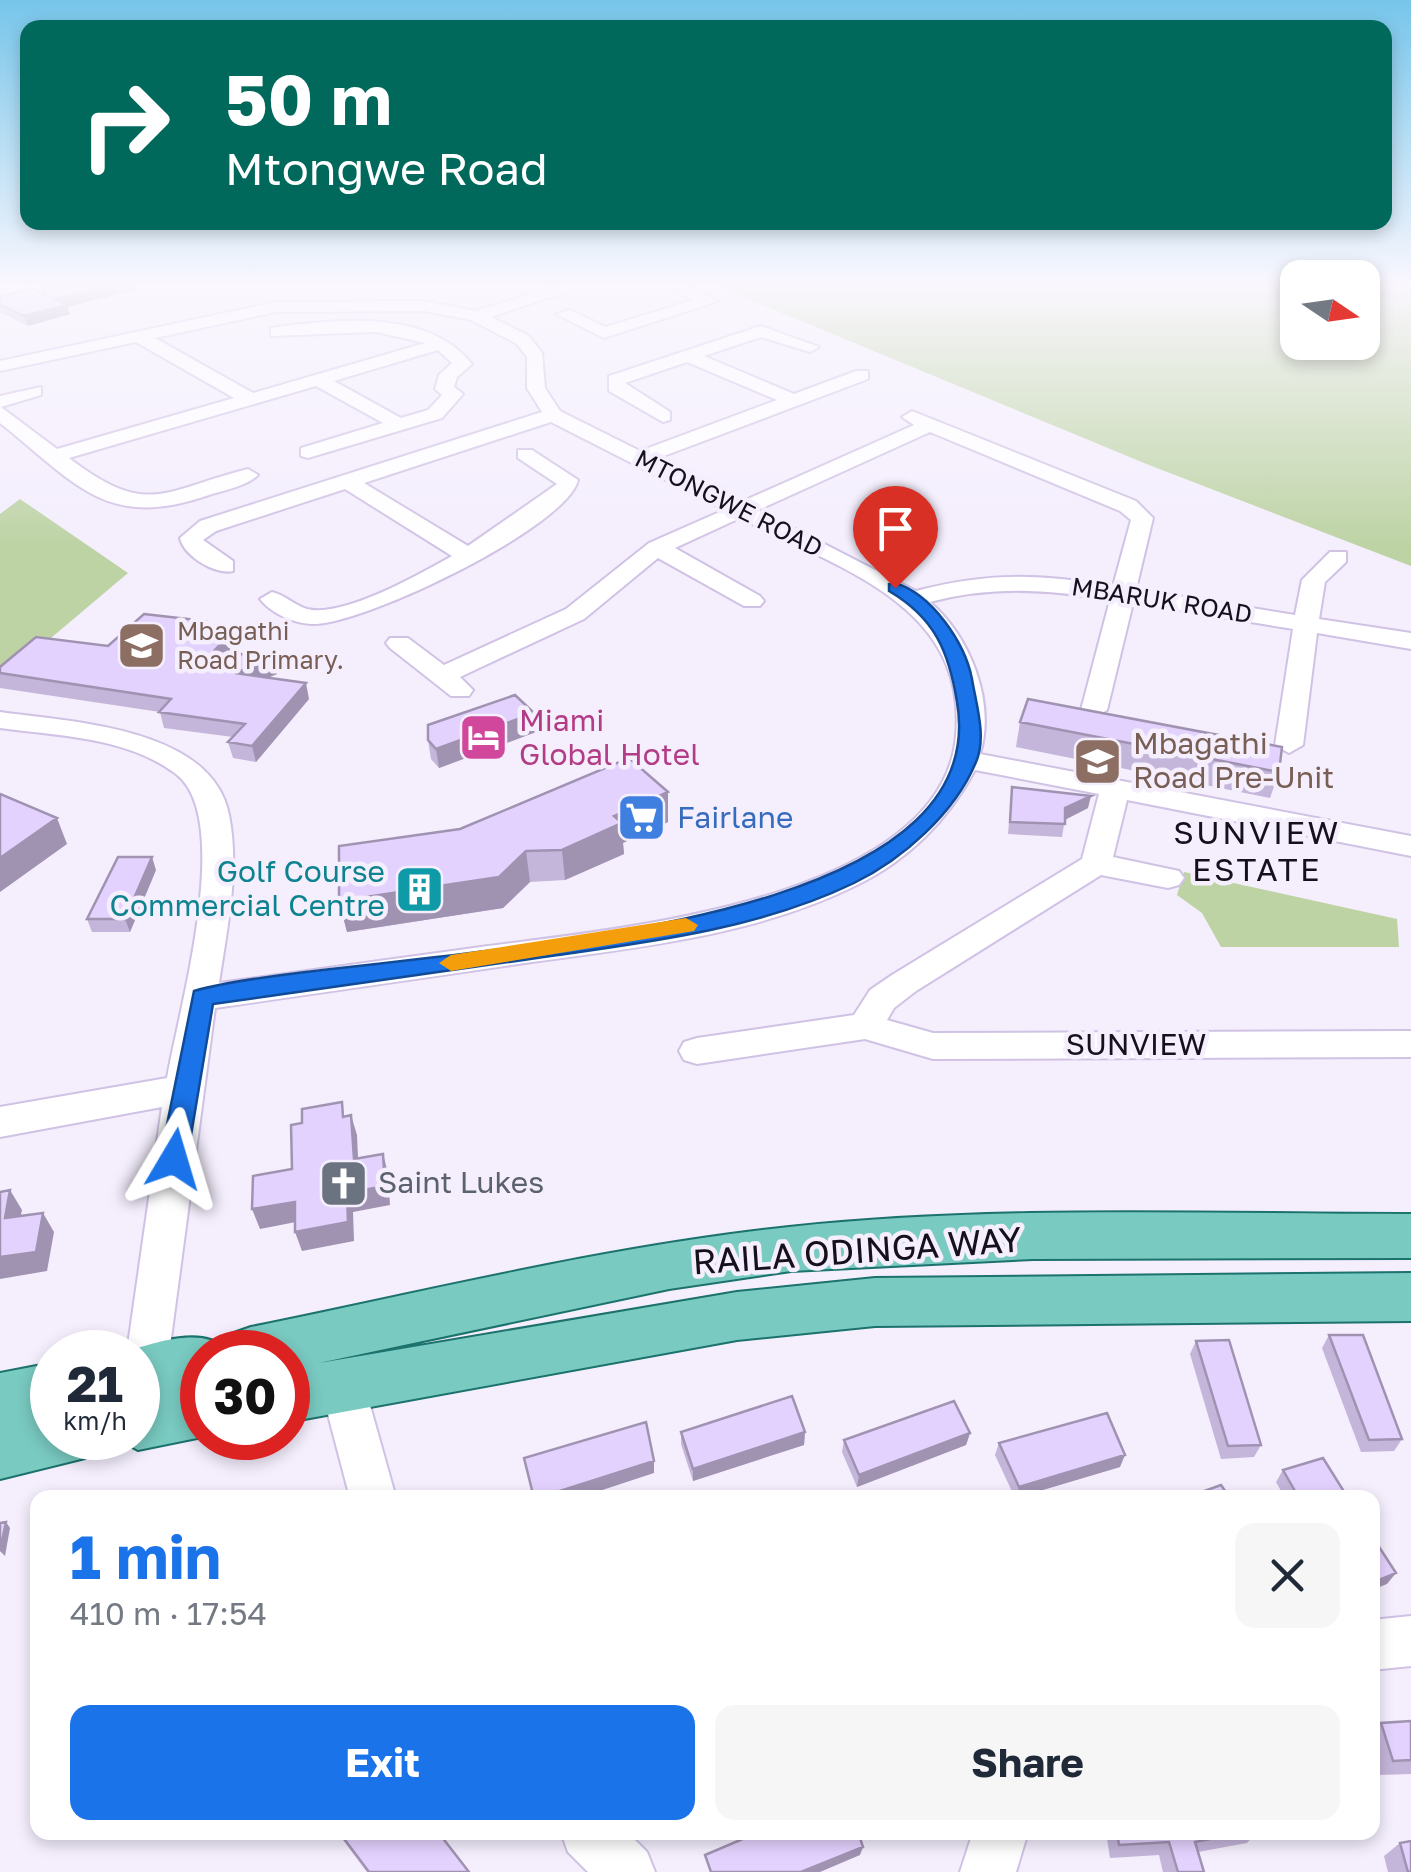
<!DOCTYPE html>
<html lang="en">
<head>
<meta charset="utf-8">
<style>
	:root { --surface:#fff; --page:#f6f6f7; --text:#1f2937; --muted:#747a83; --accent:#1a73e8 }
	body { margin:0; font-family:"Golos Text",sans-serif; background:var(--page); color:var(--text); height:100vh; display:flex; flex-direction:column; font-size:38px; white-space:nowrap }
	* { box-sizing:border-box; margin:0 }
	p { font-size:32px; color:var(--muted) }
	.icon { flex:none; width:55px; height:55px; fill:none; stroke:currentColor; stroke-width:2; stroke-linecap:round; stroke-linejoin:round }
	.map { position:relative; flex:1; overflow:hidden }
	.sheet { position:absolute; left:30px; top:1490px; width:1350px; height:350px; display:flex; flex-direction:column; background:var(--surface); border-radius:20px; box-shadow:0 5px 15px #0003 }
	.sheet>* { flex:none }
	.guide { position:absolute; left:20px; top:20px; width:1372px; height:210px; border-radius:20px; box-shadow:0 5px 15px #0003; background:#00695c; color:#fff; overflow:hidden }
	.needle { width:65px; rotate:103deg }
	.buttons { position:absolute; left:1280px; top:260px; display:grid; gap:20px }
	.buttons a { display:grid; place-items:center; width:100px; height:100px; border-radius:20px; background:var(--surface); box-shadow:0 5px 15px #0003; font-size:50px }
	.speed { position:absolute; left:30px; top:1330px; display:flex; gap:20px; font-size:50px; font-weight:700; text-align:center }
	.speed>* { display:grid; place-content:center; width:130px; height:130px; border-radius:50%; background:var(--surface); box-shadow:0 5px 15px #0003; line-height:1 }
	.speed small { font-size:25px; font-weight:400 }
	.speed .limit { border:15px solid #d22; background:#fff; color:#111 }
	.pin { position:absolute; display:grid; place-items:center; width:85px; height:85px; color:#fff; margin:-102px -42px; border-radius:50% 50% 50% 0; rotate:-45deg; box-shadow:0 0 10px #0007 }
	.pin .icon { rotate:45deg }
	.me { position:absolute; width:110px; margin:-55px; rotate:7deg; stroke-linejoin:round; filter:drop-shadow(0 0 8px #0008) }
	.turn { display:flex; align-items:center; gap:35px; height:210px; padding:0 40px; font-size:45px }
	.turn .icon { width:130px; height:130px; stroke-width:2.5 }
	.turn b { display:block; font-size:70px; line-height:85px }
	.round { display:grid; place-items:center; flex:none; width:105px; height:105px; border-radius:20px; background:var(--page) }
	.summary { display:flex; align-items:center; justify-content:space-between; height:170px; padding:0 40px }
	h1 { font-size:60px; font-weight:700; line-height:75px; color:var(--accent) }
	.action { display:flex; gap:20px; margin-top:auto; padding:20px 40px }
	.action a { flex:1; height:115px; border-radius:20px; background:var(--accent); color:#fff; font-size:40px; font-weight:700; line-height:115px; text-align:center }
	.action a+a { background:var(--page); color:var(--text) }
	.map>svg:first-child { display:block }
	.green { fill:#bdd3a4 }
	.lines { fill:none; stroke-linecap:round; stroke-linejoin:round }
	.minor-casing { stroke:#d0c2e4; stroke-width:4 }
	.major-casing { stroke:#1c726c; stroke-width:4 }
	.minor { fill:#fff; fill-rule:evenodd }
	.major { fill:#79cac1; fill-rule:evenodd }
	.wall { fill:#c4b5da }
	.shaded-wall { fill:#a093b2 }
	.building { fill:#e4d2fe; stroke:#a093b2; stroke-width:2.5 }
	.route { fill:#1a73e8; stroke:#114b97; stroke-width:2.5 }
	.slow { fill:#f59e0b }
	.labels { text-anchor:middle; stroke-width:9; stroke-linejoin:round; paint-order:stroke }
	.far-street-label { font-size:25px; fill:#15101c; stroke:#f4eefd }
	.far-education-label { font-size:25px; fill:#785e54; stroke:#f4eefd; text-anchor:start }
	.hotel-label { font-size:30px; fill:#b23c85; stroke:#f4eefd; text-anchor:start }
	.education-label { font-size:30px; fill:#785e54; stroke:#f4eefd; text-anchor:start }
	.shop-label { font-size:30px; fill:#366cbe; stroke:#f4eefd; text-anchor:start }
	.culture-label { font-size:30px; fill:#0d838f; stroke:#f4eefd; text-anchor:end }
	.street-label { font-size:30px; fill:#15101c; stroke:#f4eefd }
	.worship-label { font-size:30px; fill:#5b616d; stroke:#f4eefd; text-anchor:start }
	.neighbourhood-label { font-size:32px; letter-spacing:2.5px; fill:#15101c; stroke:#f4eefd }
	.near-street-label { font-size:35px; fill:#15101c; stroke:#f4eefd }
</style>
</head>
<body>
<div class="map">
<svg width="1411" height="1872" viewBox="0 0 1411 1872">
	<rect width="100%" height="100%" fill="#f4eefd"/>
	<path class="green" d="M714,285H1297L1298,342H1362L1363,285H1411V566L1149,465Z
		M20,499L128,573L0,681V514Z
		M1184,872L1397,919L1399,947H1221L1202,913L1177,895Z"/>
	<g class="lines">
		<defs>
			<path id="minor" d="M563,285H586L491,317L529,336L542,353L545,388L560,411L640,451L777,400L687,362L625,383L670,412V420L663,422L609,391V376L761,326L819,347L810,352L761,337L704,356L794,394L856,371H868V379L656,459L741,502L914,425L902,417L912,411L1136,501L1153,518L1136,589L1295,615L1302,580L1330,552H1346V562L1325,582L1319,619L1411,633V649L1317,633L1303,745L1289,753L1275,745L1293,629L1133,603L1107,710L1094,718L1081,710L1110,600C1046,589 992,586 930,602C970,637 996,701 980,754L1411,836V856L1127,800L1113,857L1179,871L1184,878L1179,885L1168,888L1101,875L916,991L894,1008L887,1020L933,1033L1411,1031V1057L933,1059L865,1039L697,1064L684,1060L679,1051L684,1042L697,1038L854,1015L870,990L892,975L1082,859L1099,794L975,770C948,820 908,860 857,885C757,935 641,947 532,962C426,978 320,993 215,1008L160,1421L154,1436L138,1442L126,1438H138V1352H127L162,1107L0,1137V1107L167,1078C178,1013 235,819 176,774C128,737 58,736 0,728V712C71,722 212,727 229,815C240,869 227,929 219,983C306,971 394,959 481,947C605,930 941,903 956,736C968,603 837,568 740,518L675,548L760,596L764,601L760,606H744L658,558L584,619L460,677L473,690L469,696H451L390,648L386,643L390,638H408L444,665L566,609L649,543L724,510L551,422L364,483L468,546L557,484L518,458V450H532L578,480C567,527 365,624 314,624C295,624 272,614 260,599L272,592C285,595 294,605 307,609C343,618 420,574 452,556L345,489L216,531L203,540L233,561V571C215,575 184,556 180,538L200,521L542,412L527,388V357L517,344L471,320L425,311L276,312L155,338L253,393L425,343L376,332L271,336V328L277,327C340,319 428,309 472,364L457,377L454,387L463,394L442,418L308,458L301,456V448L383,423L316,386L69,458C149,519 163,490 248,469L258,475C247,486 225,490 209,495C105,531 76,483 0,423V396L41,387V395L1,407L57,449L234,398L136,342L0,371V361L276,302L425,301L475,311ZM438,350L452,363L439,375L435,389L442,395L428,410L401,418L334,381ZM930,432L1120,511L1131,520L1113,586C1039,574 989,572 916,591L758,510Z
				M663,285H684L718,301L604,338L556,314L570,310L605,327L694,300Z
				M342,1364L357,1370L364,1384L396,1498H350L320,1384L327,1370Z
				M1411,1616V1666L1372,1670V1620Z
				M561,1832H627L647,1852L655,1872H588L568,1852Z
				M973,1832H1028L1016,1872H960Z"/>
			<path id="major" d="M1411,1214V1258L1033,1259L791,1271L669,1289L319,1363L737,1292L875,1278L1411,1273V1321L875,1326L737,1340L288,1422V1352H202V1437L138,1450L116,1438H138V1352H126C151,1343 205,1326 224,1349L231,1334L251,1327C429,1291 608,1246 789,1227C992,1205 1207,1214 1411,1214Z
				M52,1363V1438H93L85,1458L0,1479V1373Z"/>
		</defs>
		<use href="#minor" class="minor-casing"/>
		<use href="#major" class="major-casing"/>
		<use href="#minor" class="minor"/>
		<use href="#major" class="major"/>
	</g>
	<path class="wall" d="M50,285H137L138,289L67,307L70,314L28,326L0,312V297L46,295Z
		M205,621L209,633L229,635L233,651L231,653L273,659L277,674L268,678L309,699L256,762L233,758L228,742L233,737L164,728L160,712L0,688V667L108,646Z
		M1020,722L1279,772L1270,798L1016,747Z
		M536,732L439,768L431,759L428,740Z
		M1012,787L1088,808L1065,819L1062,837L1008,834Z
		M668,822L623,843L624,854L565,880L530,882L503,908L347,932L339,901V846Z
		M156,870L130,932H92L87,919Z
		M1329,1335L1402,1439L1394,1451L1361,1452L1322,1348Z
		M1196,1341L1261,1445L1254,1457L1221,1459L1190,1354Z
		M681,1432H805L804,1445L693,1481L681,1444Z
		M970,1433L966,1445L857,1487L842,1452L844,1440Z
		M999,1443L1120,1467L1015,1498L995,1455Z
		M1283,1470L1348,1498H1285L1276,1482Z
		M1411,1721V1774L1378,1775L1372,1758V1732L1381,1723Z
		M337,1832H438L469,1872H367Z
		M1106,1832H1257L1247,1843L1198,1852L1204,1872H1163L1159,1855L1110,1858Z
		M1400,1843L1411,1872H1388L1384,1856Z"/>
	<path class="shaded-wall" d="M115,285H137L138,289L67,307L70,314L28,326L24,316L55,299Z
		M205,621L210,636L195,631Z
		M229,635L233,651L219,666L215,650Z
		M273,659L277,674L239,689L235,673Z
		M306,683L309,699L256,762L252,746Z
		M534,713L536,732L439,768L436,749Z
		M668,792V822L623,843L624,854L565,880L562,850L614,816Z
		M1091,796L1088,808L1063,821L1065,808Z
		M57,818L67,844L0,892V858Z
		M526,851L530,882L503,908L347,932L339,901Z
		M152,857L156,870L130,932L125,919Z
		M351,1115L357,1135L359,1179L354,1159Z
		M383,1154L388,1173L390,1205L353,1212L354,1241L302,1251L295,1232Z
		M10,1190L22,1210L16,1238L5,1218Z
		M295,1202L301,1221L260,1229L252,1209Z
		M43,1213L54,1232L47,1271L0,1279V1257Z
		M805,1432L804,1445L693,1481V1469Z
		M970,1433L966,1445L857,1487L859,1475Z
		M1125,1455L1120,1467L1016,1498L1019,1487Z
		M654,1461V1473L578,1498H538Z
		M6,1522L10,1528L5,1556L0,1551Z
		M1396,1573L1387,1584L1372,1590V1583Z
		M863,1847L860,1855L820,1872H801Z"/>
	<path class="building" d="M50,285H115L55,299L67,305L24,316L0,304V297L32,288L46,295L43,287Z
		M144,614L205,621L195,631L229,635L215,650L273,659L235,673L306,683L252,746L228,742L245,724L159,712L171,699L0,673V667L36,637L108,646Z
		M515,695L534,713L436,749L428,740V725Z
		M1028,699L1282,747L1279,772L1020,722Z
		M629,758L668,792L614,816L622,823L562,850L526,851L499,877L339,901V846L460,829Z
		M1012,787L1091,796L1065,808V824L1010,822Z
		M0,794L57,818L0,858Z
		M118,857H152L125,919H87Z
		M342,1102L343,1117L351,1115L354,1159L383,1154L385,1186L347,1193L348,1222L295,1232V1202L252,1209L253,1176L292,1169L291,1125L302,1123V1109Z
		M10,1190L5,1218L43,1213L36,1252L0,1257V1192Z
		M1329,1335H1363L1402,1439L1369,1440Z
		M1229,1340L1261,1445L1228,1446L1196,1341Z
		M792,1396L805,1432L693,1469L681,1432Z
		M954,1401L970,1433L859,1475L844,1440Z
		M1107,1413L1125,1455L1019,1487L999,1443Z
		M646,1422L654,1461L538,1498H534L524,1458Z
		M1323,1458L1348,1498H1299L1283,1470Z
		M1221,1485L1230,1498H1185Z
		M6,1522L0,1551V1523Z
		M1372,1536L1396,1573L1372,1583Z
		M1411,1721V1760L1393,1761L1381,1723Z
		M339,1832H438L469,1872H369Z
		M759,1832H858L863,1847L801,1872H711L705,1855Z
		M1117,1832H1245L1195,1842L1204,1872H1178L1169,1842L1119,1845Z
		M1411,1841V1872H1408L1400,1843Z"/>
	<linearGradient id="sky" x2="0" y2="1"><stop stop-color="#76c5ea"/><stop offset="0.52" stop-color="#faf7fe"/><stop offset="1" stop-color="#faf7fe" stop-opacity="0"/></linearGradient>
	<rect width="1411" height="547" fill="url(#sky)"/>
	<path class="route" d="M895,583C932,594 965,643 972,679C976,704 987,737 976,762C955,813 903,859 854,883C757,930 643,943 537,958C429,973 321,989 213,1004L187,1159L183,1167H164L160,1159L194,991C348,946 1001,959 957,702C949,652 935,618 889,591V584Z"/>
	<path class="slow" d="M686,918L698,925L694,931L451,971L439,963L451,955Z"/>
	<defs>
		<symbol id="school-square" viewBox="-11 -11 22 22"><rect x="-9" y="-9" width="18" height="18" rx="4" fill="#8d6e63" stroke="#f4eefd"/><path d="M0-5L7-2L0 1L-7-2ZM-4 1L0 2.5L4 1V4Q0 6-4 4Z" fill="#fff"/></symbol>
		<symbol id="hotel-square" viewBox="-11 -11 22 22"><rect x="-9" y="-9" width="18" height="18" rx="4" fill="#d1479c" stroke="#f4eefd"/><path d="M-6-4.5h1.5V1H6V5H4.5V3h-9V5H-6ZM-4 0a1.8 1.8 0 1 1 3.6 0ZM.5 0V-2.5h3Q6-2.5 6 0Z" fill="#fff"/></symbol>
		<symbol id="supermarket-square" viewBox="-11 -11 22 22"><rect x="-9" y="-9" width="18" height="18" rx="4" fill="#3f7fe0" stroke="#f4eefd"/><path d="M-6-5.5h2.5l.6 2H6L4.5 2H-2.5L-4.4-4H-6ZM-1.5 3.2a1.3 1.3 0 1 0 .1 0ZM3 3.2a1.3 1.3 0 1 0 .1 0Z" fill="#fff"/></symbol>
		<symbol id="building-square" viewBox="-11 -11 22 22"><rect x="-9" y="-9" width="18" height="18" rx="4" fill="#0f9aa8" stroke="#f4eefd"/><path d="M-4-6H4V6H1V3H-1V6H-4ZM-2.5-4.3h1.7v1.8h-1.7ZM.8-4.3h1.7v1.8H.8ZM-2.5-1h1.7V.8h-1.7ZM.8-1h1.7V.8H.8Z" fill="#fff"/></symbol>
		<symbol id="church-square" viewBox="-11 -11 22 22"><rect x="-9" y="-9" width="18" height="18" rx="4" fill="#6b7280" stroke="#f4eefd"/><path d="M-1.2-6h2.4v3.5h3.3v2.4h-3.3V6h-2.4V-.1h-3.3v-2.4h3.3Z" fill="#fff"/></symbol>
	</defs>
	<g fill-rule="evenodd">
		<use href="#school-square" x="114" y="618" width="55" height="55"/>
		<use href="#hotel-square" x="456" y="710" width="55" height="55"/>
		<use href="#school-square" x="1070" y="734" width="55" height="55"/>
		<use href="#supermarket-square" x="614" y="790" width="55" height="55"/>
		<use href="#building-square" x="392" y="862" width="55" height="55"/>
		<use href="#church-square" x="316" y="1156" width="55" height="55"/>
	</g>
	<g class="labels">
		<g class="far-street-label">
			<text transform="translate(729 503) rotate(27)" y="9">MTONGWE ROAD</text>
			<text transform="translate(1162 600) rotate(9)" y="9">MBARUK ROAD</text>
		</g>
		<g class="far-education-label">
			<text x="177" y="640">Mbagathi<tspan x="177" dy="29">Road Primary.</tspan></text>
		</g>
		<g class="hotel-label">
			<text x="519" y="731">Miami<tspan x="519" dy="34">Global Hotel</tspan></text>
		</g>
		<g class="education-label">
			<text x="1133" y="754">Mbagathi<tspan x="1133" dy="34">Road Pre-Unit</tspan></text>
		</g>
		<g class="shop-label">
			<text x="677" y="828">Fairlane</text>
		</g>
		<g class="culture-label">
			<text x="385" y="882">Golf Course<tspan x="385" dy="34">Commercial Centre</tspan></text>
		</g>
		<g class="street-label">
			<text x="1136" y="1055">SUNVIEW</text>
		</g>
		<g class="worship-label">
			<text x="378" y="1193">Saint Lukes</text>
		</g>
		<g class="neighbourhood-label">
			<text x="1257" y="844">SUNVIEW<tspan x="1257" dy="37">ESTATE</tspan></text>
		</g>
		<g class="near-street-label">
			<text transform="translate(857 1251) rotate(-4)" y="12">RAILA ODINGA WAY</text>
		</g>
	</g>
</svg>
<div class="buttons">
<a><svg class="needle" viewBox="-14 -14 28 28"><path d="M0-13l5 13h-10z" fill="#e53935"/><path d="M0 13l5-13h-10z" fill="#747a83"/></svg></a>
</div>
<div class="speed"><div>21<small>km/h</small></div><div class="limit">30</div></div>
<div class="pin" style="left:895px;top:588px;background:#d93025"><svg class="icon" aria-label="arrive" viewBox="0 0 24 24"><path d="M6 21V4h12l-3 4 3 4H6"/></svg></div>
<svg class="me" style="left:174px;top:1159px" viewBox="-20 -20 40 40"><path d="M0-17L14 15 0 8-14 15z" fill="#1a73e8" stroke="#fff" stroke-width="4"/></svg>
<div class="guide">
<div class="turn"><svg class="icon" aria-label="right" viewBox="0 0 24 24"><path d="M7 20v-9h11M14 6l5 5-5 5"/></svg><div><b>50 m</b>Mtongwe Road</div></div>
</div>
<section class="sheet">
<div class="summary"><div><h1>1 min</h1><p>410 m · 17:54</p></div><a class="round"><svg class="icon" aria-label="close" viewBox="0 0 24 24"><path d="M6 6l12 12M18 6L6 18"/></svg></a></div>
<div class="action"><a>Exit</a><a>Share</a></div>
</section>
</div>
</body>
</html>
